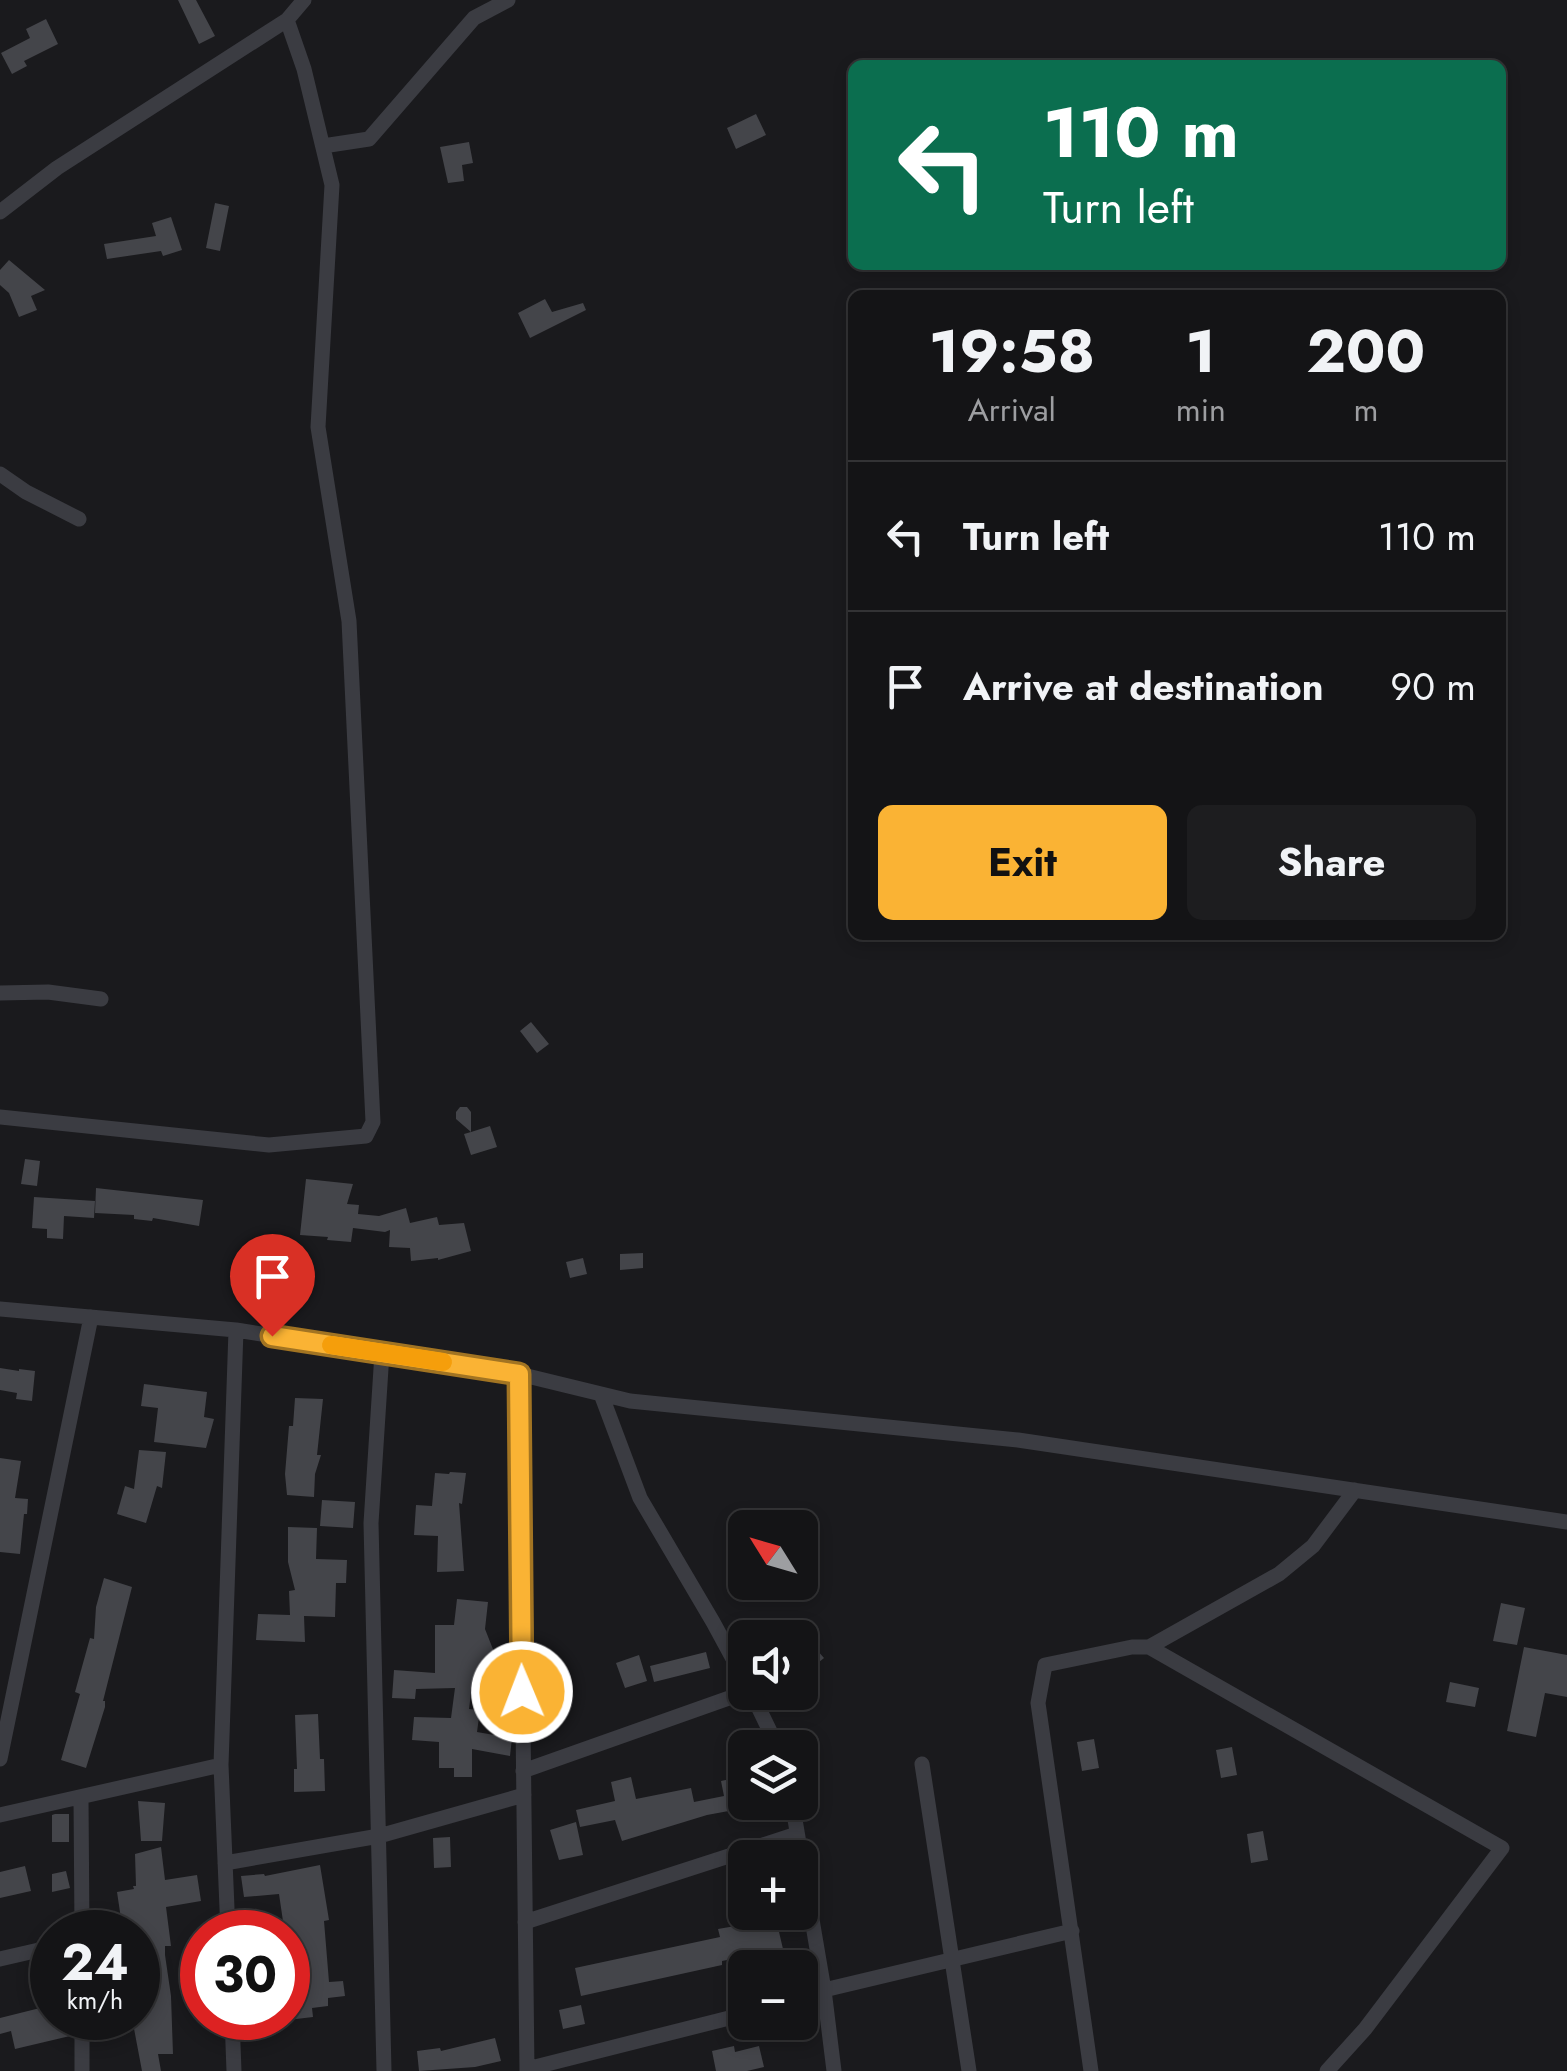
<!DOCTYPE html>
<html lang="en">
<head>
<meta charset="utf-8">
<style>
	:root { --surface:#141416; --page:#1d1d1f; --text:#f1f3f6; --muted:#9d9ea1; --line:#333335; --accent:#fab334 }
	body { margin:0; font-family:Jost,sans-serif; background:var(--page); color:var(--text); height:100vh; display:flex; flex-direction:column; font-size:38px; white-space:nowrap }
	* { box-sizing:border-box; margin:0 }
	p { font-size:32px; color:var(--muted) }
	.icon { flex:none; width:55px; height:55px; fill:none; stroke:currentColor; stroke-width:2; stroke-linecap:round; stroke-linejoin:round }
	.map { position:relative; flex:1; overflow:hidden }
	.details { position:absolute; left:848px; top:290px; width:658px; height:650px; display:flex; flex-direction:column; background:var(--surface); border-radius:15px; box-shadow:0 5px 15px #0003,0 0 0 2px var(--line) }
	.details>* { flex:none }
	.top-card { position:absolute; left:848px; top:60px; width:658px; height:210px; border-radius:15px; box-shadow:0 5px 15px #0003,0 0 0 2px var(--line); background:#0b6e4f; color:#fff; overflow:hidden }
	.needle { width:65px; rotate:307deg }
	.tools { position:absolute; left:728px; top:1510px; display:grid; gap:20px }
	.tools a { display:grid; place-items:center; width:90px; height:90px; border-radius:15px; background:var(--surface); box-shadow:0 5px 15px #0003,0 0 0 2px var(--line); font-size:50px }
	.speed { position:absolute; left:30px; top:1910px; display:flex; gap:20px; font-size:50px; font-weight:700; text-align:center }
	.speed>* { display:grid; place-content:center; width:130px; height:130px; border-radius:50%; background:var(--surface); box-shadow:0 5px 15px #0003,0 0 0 2px var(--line); line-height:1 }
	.speed small { font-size:25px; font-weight:400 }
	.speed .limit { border:15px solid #d22; background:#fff; color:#111 }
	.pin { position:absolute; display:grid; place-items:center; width:85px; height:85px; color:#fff; margin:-102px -42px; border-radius:50% 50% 50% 0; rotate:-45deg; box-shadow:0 0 10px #0007 }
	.pin .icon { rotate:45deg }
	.me { position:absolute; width:110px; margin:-55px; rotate:359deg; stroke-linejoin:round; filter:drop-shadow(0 0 8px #0008) }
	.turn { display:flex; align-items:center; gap:35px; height:210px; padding:0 30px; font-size:45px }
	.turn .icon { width:130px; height:130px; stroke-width:2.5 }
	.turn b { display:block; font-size:70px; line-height:85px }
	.eta { display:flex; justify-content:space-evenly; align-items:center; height:170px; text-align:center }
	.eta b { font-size:60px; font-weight:700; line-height:70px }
	.action { display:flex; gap:20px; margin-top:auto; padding:20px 30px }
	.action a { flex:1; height:115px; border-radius:15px; background:var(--accent); color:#111; font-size:40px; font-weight:700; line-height:115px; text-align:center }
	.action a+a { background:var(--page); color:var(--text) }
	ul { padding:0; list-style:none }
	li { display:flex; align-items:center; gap:30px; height:150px; padding:0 30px; border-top:2px solid var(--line) }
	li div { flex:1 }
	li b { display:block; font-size:38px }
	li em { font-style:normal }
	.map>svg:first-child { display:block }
	.building { fill:#44454a }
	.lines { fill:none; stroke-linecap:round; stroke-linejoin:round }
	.street { stroke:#3b3c42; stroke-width:15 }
	.route-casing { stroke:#a27422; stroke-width:25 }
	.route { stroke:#fab334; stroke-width:18 }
	.slow { stroke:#f59e0b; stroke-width:18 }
</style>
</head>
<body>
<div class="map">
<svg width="1567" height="2071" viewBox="0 0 1567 2071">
	<rect width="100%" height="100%" fill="#1a1a1d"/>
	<path class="building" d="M178,0H196L215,36L199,44Z
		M46,19L58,44L24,61L27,66L12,74L1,53L30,38L26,29Z
		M756,114L766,135L736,149L727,128Z
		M469,142L473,163L462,165L464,181L448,183L440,147Z
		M215,203L229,206L220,251L206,248Z
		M171,217L182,250L163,256L161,251L107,259L104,244L156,236L152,223Z
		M9,260L45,290L31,296L37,310L19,317L9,293L0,285V270Z
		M545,299L552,312L583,303L586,310L530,338L518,313Z
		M531,1022L549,1044L537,1053L520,1031Z
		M460,1107H467L471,1112V1132L490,1126L497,1147L471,1155L464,1134L471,1132L456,1119V1112Z
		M25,1159L40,1161L37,1186L21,1184Z
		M306,1179L353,1184L347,1204L359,1205L358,1214L379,1216L406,1208L410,1223L437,1217L439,1225L464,1223L471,1251L438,1260V1258L411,1261L410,1248L389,1247L390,1230L385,1232L353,1228L351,1242L327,1240L328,1237L300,1235Z
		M96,1188L203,1200L199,1226L153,1218L152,1221L134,1219V1215L95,1213Z
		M34,1197L95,1201L94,1218L64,1216L63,1239L47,1238V1229L32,1228Z
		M643,1253V1268L620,1270V1254Z
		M583,1258L587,1274L570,1278L566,1262Z
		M0,1368L19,1371V1369L35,1371L32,1401L16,1399L17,1393L0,1390Z
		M144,1384L207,1392L204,1417L214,1419L206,1448L154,1442L158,1408L141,1406Z
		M295,1398L323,1399L317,1455H321L315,1474L314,1497L287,1495L285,1474L289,1426H293Z
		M139,1450L166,1452L162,1488L157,1486L146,1523L117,1514L125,1486L134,1489Z
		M0,1458L21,1461L15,1498L28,1499L27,1514H24L20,1554L0,1552Z
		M450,1472L466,1473L462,1504L459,1503L464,1571L437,1572L438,1536L414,1535L416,1505L432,1506L435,1473L449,1474Z
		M322,1500L355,1502L353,1528L320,1526Z
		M288,1527L317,1528L316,1559L347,1560L346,1583H336L335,1617L304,1616L305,1642L256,1640L258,1614L290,1615L289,1591L295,1590L288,1562Z
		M104,1578L132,1587L103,1701H105V1707L86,1768L61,1760L80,1694L75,1692L90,1638L94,1639L96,1607Z
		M457,1599L488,1602L485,1629L500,1667L473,1678L469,1709L480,1710L477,1732L512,1738L510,1756L472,1749V1777H454V1768H439V1742L412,1740L414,1717L451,1718L455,1688L416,1689L415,1699L392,1698L394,1670L435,1673V1625H454Z
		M1501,1603L1525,1608L1517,1645L1493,1641Z
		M810,1642L824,1658L808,1671L800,1662V1650Z
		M1524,1647L1567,1655V1697L1545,1693L1536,1737L1507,1731Z
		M706,1652L710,1668L654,1682L650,1666Z
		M639,1655L647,1681L625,1688L616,1663Z
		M1450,1682L1479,1688L1475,1707L1446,1702Z
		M318,1714L320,1759H324L325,1791L294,1792V1769H297L295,1715Z
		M1094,1739L1099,1768L1082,1771L1077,1742Z
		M1232,1747L1237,1775L1221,1778L1216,1750Z
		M631,1777L636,1799L691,1788L694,1802L724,1796L721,1781L735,1778L738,1791L745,1792V1808L707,1815L622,1841L615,1820L580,1827L576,1810L615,1801L611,1782Z
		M138,1801L165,1803L162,1841H141Z
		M55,1814H69V1842H52V1815Z
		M576,1822L583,1855L559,1860L550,1830Z
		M1263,1831L1268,1860L1251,1863L1247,1834Z
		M450,1837L451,1867L434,1868L433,1838Z
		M161,1847L165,1880L197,1875L201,1901L166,1907L171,1946H165V1955L171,1996L173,2054H158L161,2071H142L132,2018H138V1932H123L117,1892L134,1889L133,1886H136L135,1854Z
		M320,1865L329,1920L324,1921L329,1982L343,1981L345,1996L328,1998V2006L312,2008L313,2017L288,2020V1927L284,1928L279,1894L244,1897L241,1876L264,1874L265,1876Z
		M25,1866L31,1891L0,1898V1872Z
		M66,1871L70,1888L52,1892V1874Z
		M776,1919L783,1949L722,1961V1965L581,1996L575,1968L720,1937L718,1929Z
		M52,2005V2021L66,2018L70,2036L15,2049L11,2031L0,2034V2018Z
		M581,2005L585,2024L563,2029L559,2010Z
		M495,2038L501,2061L475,2067L419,2071L417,2051L440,2048L441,2051Z
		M734,2046L735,2052L759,2046L764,2067L747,2071H716L712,2051Z"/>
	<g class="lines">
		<path class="street" d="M323,146L369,139L474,18L508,0
			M0,212L57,168L287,20L304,0
			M0,474L26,492L79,519
			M0,993L48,992L101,999
			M0,1117L269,1145L366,1136L373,1122L349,621L318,427L332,185L304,69L287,20
			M0,1309L236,1330L519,1374L630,1401L1018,1440L1567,1522
			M382,1353L371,1523L384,2071
			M519,1374L527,2071
			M601,1394L640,1498L713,1622L745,1681
			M1149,1647L1502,1848L1365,2029L1327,2071
			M751,1692L778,1748
			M0,1759L91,1317
			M922,1764L969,2071
			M523,1771L746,1692
			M81,1798L82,1932
			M792,1802L824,1990L834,2071
			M0,1815L221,1765
			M225,1863L379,1836L524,1795
			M525,1922L797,1834
			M228,1932L221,1765L236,1330
			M0,1959L52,1947
			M800,1999L824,1990L1072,1931
			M82,2018V2071
			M232,2018L234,2071
			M527,2069L745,2014
			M1091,2071L1038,1703L1045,1665L1132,1647H1149L1279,1574L1313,1546L1355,1490"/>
	</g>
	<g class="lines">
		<defs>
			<path id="route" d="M272,1336L519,1374L522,1692"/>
		</defs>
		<use href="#route" class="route-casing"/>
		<use href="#route" class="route"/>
		<path class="slow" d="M331,1345L443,1362"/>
	</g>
</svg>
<div class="tools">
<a><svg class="needle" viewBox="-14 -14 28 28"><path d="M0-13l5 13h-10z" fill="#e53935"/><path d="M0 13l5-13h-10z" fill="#9d9ea1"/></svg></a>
<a><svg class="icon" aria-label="sound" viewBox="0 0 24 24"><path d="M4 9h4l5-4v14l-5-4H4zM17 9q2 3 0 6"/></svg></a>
<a><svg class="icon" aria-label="layers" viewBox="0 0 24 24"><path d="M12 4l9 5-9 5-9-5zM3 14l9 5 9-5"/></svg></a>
<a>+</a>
<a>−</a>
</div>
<div class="speed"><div>24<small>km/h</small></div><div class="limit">30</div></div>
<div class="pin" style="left:272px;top:1336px;background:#d93025"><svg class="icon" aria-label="arrive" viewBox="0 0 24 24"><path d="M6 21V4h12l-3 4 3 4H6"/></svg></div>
<svg class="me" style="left:522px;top:1692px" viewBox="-20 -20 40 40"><circle r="17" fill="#fab334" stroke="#fff" stroke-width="3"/><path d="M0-11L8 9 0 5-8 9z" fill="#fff"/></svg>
<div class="top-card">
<div class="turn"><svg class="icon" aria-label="left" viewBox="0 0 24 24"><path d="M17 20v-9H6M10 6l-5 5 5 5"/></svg><div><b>110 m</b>Turn left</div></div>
</div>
<section class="details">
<div class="eta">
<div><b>19:58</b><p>Arrival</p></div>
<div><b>1</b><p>min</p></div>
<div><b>200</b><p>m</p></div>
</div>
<ul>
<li><svg class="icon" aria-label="left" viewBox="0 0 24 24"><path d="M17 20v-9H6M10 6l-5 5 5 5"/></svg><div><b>Turn left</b></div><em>110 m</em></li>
<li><svg class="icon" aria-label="arrive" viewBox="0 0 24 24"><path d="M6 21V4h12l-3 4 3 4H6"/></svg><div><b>Arrive at destination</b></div><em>90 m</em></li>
</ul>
<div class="action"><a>Exit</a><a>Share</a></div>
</section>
</div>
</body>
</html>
